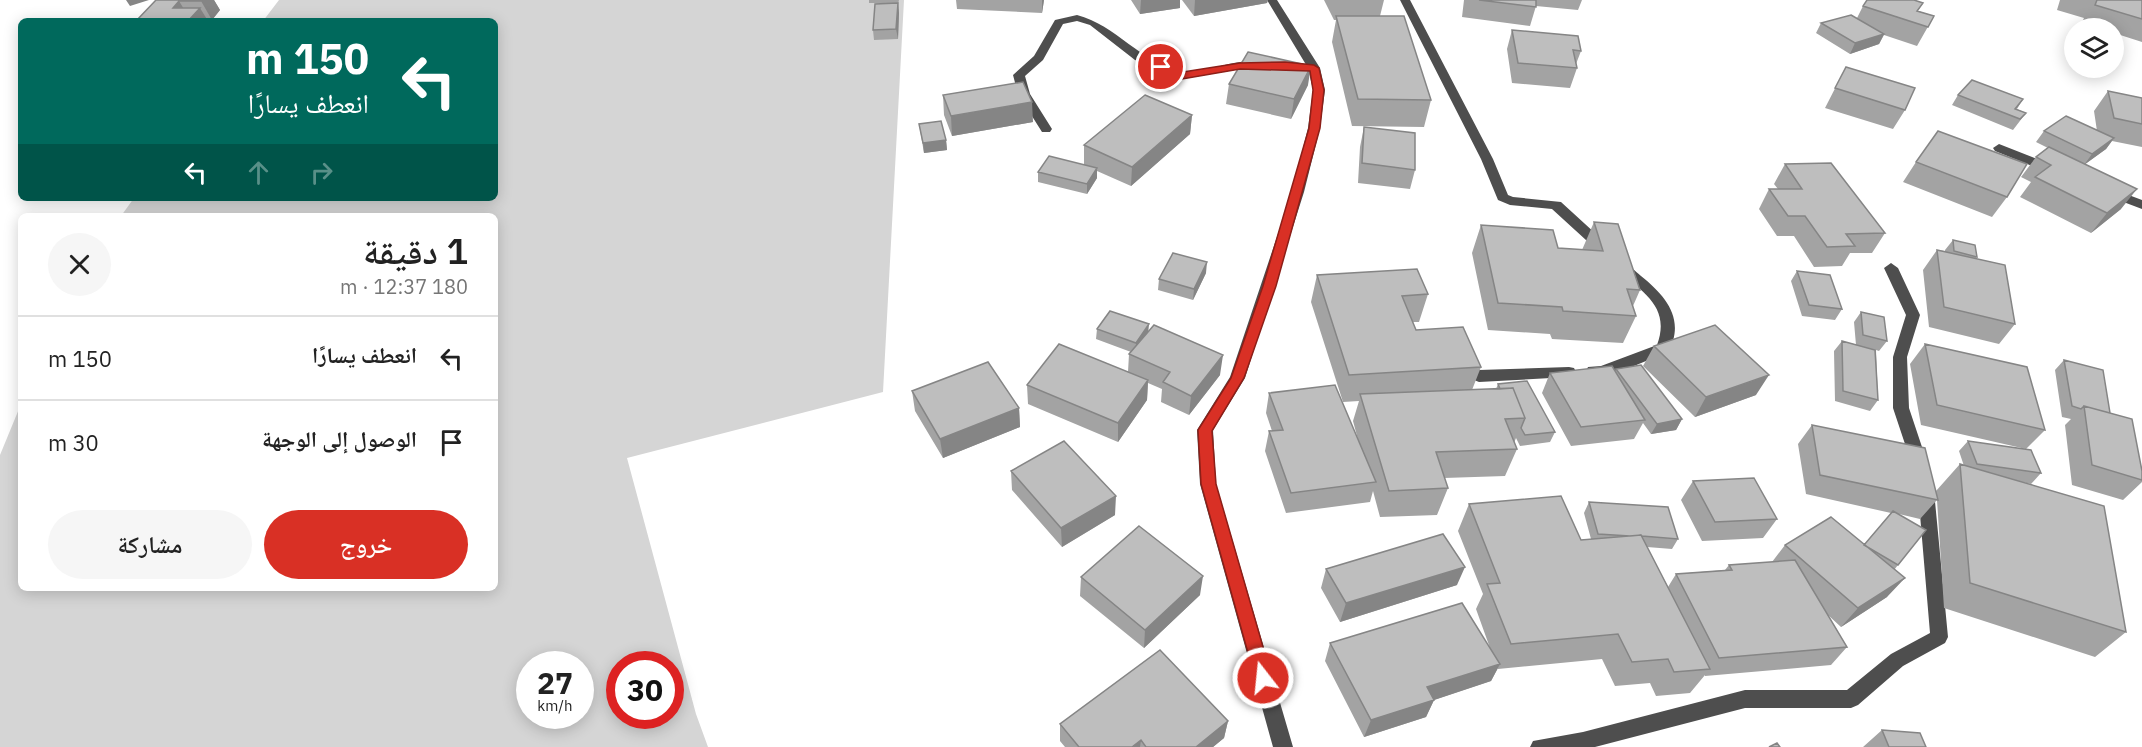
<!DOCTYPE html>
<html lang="ar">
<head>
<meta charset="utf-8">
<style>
	:root { --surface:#fff; --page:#f6f6f6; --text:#222; --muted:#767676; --line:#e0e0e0; --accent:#d93025 }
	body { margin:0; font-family:"IBM Plex Sans","Noto Naskh Arabic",sans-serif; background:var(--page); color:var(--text); direction:rtl; height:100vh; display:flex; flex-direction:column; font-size:22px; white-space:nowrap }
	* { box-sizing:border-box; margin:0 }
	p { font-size:20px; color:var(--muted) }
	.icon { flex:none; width:33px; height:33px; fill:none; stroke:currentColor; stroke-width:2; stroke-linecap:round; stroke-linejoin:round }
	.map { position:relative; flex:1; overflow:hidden; direction:ltr }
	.panel { position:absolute; left:18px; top:213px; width:480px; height:378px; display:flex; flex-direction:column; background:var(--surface); border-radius:9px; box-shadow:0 3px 15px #0003; direction:rtl }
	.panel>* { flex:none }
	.hud { position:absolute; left:18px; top:18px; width:480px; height:183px; border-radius:9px; box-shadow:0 3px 15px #0003; direction:rtl; background:#00695c; color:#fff; overflow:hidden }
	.buttons { position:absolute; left:2064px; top:18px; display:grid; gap:12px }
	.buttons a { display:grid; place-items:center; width:60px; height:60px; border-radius:50%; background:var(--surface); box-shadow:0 3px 15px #0003; font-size:30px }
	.speed { position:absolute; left:516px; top:651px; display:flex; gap:12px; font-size:30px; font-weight:700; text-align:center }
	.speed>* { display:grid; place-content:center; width:78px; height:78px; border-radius:50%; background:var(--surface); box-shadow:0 3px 15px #0003; line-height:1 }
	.speed small { font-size:15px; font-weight:400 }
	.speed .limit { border:9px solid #d22; background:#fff; color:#111 }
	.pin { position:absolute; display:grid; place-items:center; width:51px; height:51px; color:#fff; margin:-26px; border:3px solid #fff; border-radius:50%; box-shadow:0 2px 6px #0007 }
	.me { position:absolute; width:66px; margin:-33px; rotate:344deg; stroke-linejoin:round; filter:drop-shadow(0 0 4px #0008) }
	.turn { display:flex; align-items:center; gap:21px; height:126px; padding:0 30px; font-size:27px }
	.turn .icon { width:78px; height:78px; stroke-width:2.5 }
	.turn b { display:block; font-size:42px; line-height:51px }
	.lanes { display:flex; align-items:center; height:57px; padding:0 30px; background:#0003; justify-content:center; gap:30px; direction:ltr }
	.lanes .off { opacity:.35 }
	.round { display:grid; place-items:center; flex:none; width:63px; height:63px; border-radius:32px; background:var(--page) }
	.headline { display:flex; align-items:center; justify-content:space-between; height:102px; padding:0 30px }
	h1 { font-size:36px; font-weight:600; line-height:45px }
	.button { display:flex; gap:12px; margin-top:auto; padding:12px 30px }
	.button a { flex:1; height:69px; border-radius:36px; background:var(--accent); color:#fff; font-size:24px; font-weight:600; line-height:69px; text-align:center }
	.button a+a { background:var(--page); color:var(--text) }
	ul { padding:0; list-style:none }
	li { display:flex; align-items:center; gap:18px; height:84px; padding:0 30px; border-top:2px solid var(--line) }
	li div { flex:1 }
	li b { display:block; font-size:22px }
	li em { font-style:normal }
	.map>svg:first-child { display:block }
	.green { fill:#d5d5d5; fill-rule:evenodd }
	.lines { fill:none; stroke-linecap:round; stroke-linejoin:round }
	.minor { fill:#4e4e4e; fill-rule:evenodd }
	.wall { fill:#a3a3a3 }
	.shaded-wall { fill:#858585 }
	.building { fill:#bebebe; stroke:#858585; stroke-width:1.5 }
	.route { fill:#d93025; stroke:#8d1f18; stroke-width:1.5 }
</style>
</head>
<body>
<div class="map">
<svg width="2142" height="747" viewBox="0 0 2142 747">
	<rect width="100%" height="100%" fill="#fff"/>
	<path class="green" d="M279,0H904L883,392L627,458L696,714L708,747H0V455L21,404V588H495V216H121L134,198H495V21H263ZM530,664H580V716H530ZM620,664H670V716H620Z"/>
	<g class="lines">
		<path class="minor" d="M1267,0H1277L1320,68L1325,90L1320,128L1304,192L1245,378L1213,430L1216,484L1293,747H1273L1200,484L1197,430L1230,377L1292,192L1308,128L1313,90L1308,68Z
			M1400,0H1410L1493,159L1508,195L1513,197L1561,202L1608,245L1610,248L1608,251H1598L1552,209L1510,205L1498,200L1481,159Z
			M1077,15C1116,25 1141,63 1182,72C1202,76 1246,52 1263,66L1257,69H1240L1182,79L1135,60L1090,25L1077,21L1063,24L1043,60L1025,76L1030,94L1052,129L1050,132H1042L1018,94L1013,75L1034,56L1055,20Z
			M1999,144L2055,166L2057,169L2055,172H2047L1995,151L1993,148Z
			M2110,188L2142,200V209L2105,195L2104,192Z
			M1622,262C1630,265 1635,271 1641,276C1666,296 1686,320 1668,352C1648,359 1608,381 1588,375L1586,371L1588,367L1601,366L1657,345C1671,307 1643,292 1617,270L1615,267Z
			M1891,263L1898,268L1920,315L1907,357L1909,408L1928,465L1926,469L1920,471L1914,469L1912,465L1893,408V357L1906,315L1884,268Z
			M1569,367L1574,368L1576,372L1574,376L1569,377L1479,382L1474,380L1471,376L1474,372L1479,370Z
			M1926,484L1932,486L1934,491L1948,637L1945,643L1903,666L1858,705L1851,708H1745L1595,747H1530L1533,741L1583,732L1745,690H1847L1891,654L1930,633L1918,491L1920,486Z"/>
	</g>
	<path class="wall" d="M156,0H214L220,10L212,20H207L208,21H136Z
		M869,0H899L898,4L899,13L898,39L874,40L873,30L887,3H869Z
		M956,0H1044L1042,13L957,9Z
		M1131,0H1180V8L1140,14Z
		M1182,0H1268L1267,3L1194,16Z
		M1324,0H1384L1380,16L1431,100L1424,127L1352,126L1332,42L1336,20H1334Z
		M1464,0H1582L1578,10L1536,6L1530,26L1462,17Z
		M2060,0H2142V42L2114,33V28H2096L2081,24L2084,18L2057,10Z
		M1923,3L1918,11L1934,16L1917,46L1884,35L1879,44L1850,54L1816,33L1821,23L1857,18L1863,6Z
		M1512,30L1581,51L1576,64L1577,68L1570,88L1512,83L1507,49Z
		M1846,67L1905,110L1893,129L1825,108Z
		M1229,84L1308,85L1291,119L1226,104Z
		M2108,91L2142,98V147L2112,141L2106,149L2085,164L2121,209L2091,233L2020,197L2031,182L2021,177L2036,157L2048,148L2036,142L2044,131H2097L2094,111Z
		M943,95L1033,122L952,136L944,115Z
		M1958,95L2023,99L2017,109L2026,113L2013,130L1952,105Z
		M1192,115L1190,134L1131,186L1097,171V178L1087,194L1038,182V172L1084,165V145Z
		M919,124L946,140L947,150L924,153Z
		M1364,127L1415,170L1410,189L1358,183L1360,147Z
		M1916,162L2007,197L1992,217L1903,182Z
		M1785,164L1885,233L1872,253H1850L1842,266L1814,267L1794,236H1777L1759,209L1769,189H1778L1774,184Z
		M1594,222L1640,290L1633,306L1636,316L1623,343L1552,339L1550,334L1488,330L1472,253L1481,225L1558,248L1582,250Z
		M1953,240L1977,257L1976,258L2015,324L1999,344L1929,327L1923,270L1937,250L1945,251V250Z
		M1797,271L1842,309L1835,320L1802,316L1791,281Z
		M1206,273L1193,300L1158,290L1159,279Z
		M1317,275L1428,294L1419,322H1413L1416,330L1481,367L1472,390L1496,389L1498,384L1555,432L1550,442L1520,446L1516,438L1514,443L1517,449L1505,476L1444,478L1448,488L1437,515L1380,517L1373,491L1370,502L1286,513L1265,451L1269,431H1272L1266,413L1269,393L1360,447L1353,421L1359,401L1343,402L1311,302Z
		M1861,312L1887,341L1879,351L1876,350L1878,400L1870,411L1835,401L1834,351L1842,341L1856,345L1854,322Z
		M1097,329L1148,331L1220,375L1189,415L1161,402L1162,389L1148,383L1147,400L1118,442L1028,404L1027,385L1128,372L1129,354L1131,352L1096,339Z
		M1925,344L2045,430L2026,449L1921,425L1910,364Z
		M1654,346L1756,395L1695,417L1643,366Z
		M2064,360L2110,413L2142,471V482L2123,500L2072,485L2065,425L2071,419L2062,417L2055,370Z
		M1616,369L1682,419L1676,430L1651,434L1643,423L1634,439L1571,446L1542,393L1550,373L1615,371Z
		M912,391L1019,408L1020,427L943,458L915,411Z
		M1812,425L1937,496L1936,491L1960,464L1964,466L1959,451L1968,441L2041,473L2031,484L2022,482L2126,632L2095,657L1944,608L1937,500L1920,519L1899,514L1898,565L1894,570L1887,597L1841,627L1828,615L1847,647L1831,665L1705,676V675L1690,693L1656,696L1650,683L1615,686L1602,659L1498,669V668L1491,681L1434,700L1426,717L1364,737L1325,661L1330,643L1490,648L1476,609L1483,594L1458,531L1469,504L1581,540L1591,539L1584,513L1589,502L1678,539L1672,549L1647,547L1668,587L1676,574L1725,570L1729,565L1772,562L1785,545H1864L1891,513L1806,494L1798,444Z
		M1011,471L1115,515L1062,547L1012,490Z
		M1693,481L1777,519L1763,538L1702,541L1681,500Z
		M1326,569L1457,585L1340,622L1321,588Z
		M1081,577L1200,595L1144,648L1080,596Z
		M1228,721L1224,738L1213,747H1065L1060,741V724Z
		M1882,730L1926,747H1863Z"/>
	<path class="shaded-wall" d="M126,0H149L130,6Z
		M202,0H214L220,10L212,20L201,1Z
		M1042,0H1044L1042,13Z
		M1141,0H1180V8L1140,14Z
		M1195,0H1268L1267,3L1194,16Z
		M179,1L190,19L200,8L208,21H181L173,8Z
		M898,3L899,13L898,39L896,29Z
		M1884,34L1879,44L1850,54L1855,43Z
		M1311,66L1308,85L1291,119L1294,99Z
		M1032,102L1033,122L952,136L951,116Z
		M1192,115L1190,134L1131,186L1132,167Z
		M2114,138L2106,149L2084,165L2092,154Z
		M946,140L947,150L924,153L923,143Z
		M1097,168V178L1087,194V184Z
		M2137,189L2121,209L2091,233L2107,213Z
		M1207,262L1206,273L1193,300L1194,289Z
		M1149,324L1148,335L1136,354V343Z
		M1223,355L1220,375L1189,415L1191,396Z
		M1769,375L1756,395L1695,417L1706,397Z
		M1148,380L1147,400L1118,442V423Z
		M1019,408L1020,427L943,458L940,439Z
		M1682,419L1676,430L1651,434L1657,424Z
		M1116,496L1115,515L1062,547L1061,528Z
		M1465,567L1457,585L1340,622L1346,603Z
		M1203,576L1200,595L1144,648L1145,630Z
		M1905,578L1887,597L1841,627L1858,608Z
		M1500,664L1491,681L1431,701L1434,700L1426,717L1364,737L1371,720L1427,687Z
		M1228,721L1224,738L1213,747H1196Z
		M1141,740L1140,747H1132Z"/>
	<path class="building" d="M156,0H202L201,1H179L173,8H200L188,21H136Z
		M1479,0H1536V7Z
		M1867,0H1914L1923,3L1917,11L1934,16L1928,27L1863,6Z
		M2097,0H2142V19L2095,5Z
		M898,3L896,29L873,30L875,4Z
		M1851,15L1884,34L1855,43L1821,23Z
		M1336,16H1404L1431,100L1358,99Z
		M1512,30L1578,36L1581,51L1573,50L1577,68L1518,63Z
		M1248,52L1311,66L1294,99L1229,84Z
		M1846,67L1915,88L1905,110L1835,88Z
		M1972,80L2023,99L2015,109L2026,113L2020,119L1958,95Z
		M1023,82L1032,102L951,116L943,95Z
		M2108,91L2142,98V124L2114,118Z
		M1145,95L1192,115L1132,167L1084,145Z
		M2066,116L2114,138L2092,154L2044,131Z
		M941,121L946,140L923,143L919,124Z
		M1364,127L1415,133V170L1362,163Z
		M1938,131L2027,164L2007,197L1916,162Z
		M2049,147L2137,189L2107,213L2035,177L2051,165L2036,157Z
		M1049,156L1097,168L1087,184L1038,172Z
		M1831,163L1885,233L1846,234L1855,246L1827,247L1805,216H1788L1769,189H1802L1785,164Z
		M1594,222L1618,224L1640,290L1627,289L1636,316L1563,311L1562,307L1498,303L1481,225L1553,230L1558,248L1603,251Z
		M1953,240L1975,245L1977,257L1954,251Z
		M1937,250L2005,265L2015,324L1944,307Z
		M1173,253L1207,262L1194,289L1159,279Z
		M1417,269L1428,294L1402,296L1416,330L1463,327L1481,367L1349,375L1317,275Z
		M1797,271L1830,275L1842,309L1809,305Z
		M1110,311L1149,324L1136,343L1097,329Z
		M1861,312L1884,317L1887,341L1863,335Z
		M1154,325L1223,355L1191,396L1163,382L1170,372L1129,354Z
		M1715,325L1769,375L1706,397L1654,346Z
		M1842,341L1875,350L1878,400L1843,391Z
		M1059,344L1148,380L1118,423L1027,385Z
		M1925,344L2027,367L2045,430L1937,405Z
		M2064,360L2103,370L2110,413L2084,406L2081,409L2072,406Z
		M988,362L1019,408L940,439L912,391Z
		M1641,365L1682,419L1657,424L1616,369Z
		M1612,366L1645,420L1581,427L1550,373Z
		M1527,381L1555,432L1525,435L1521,428L1525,418L1513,388L1500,389L1498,384Z
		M1335,385L1376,482L1291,493L1269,431L1283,430L1269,393Z
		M1513,388L1525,418L1505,419L1517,449L1436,452L1448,488L1389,491L1360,394Z
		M2084,406L2132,419L2142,471V480L2092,465Z
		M1812,425L1925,448L1938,500L1820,475Z
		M1064,441L1116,496L1061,528L1011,471Z
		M1968,441L2031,450L2041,473L1977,464Z
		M1960,464L2104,506L2126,632L1970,583Z
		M1754,478L1777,519L1715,522L1693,481Z
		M1561,496L1581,540L1641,535L1710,669L1674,672L1668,659L1632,662L1618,634L1511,644L1487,584L1500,583L1469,504Z
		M1589,502L1668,507L1678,539L1642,536L1641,535L1630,536L1598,534Z
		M1893,511L1926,530L1898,565L1864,545Z
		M1831,517L1905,578L1858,608L1785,545Z
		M1139,526L1203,576L1145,630L1081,577Z
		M1443,534L1465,567L1346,603L1326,569Z
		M1795,560L1847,647L1719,658L1676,574L1732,570L1729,565Z
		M1462,603L1500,664L1427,687L1434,700L1371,720L1330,643Z
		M1160,650L1228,721L1196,747H1146L1141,740L1132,747H1079L1060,724Z
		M1882,730L1920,733L1926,747H1889Z
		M1777,743L1780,747H1769Z"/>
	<path class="route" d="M1285,62L1314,65L1319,68L1324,90L1320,128L1276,286L1244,378L1212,431L1216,484L1272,678L1269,684L1263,686L1257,684L1255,678L1201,484L1198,430L1231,378L1263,286L1309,128L1313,90L1310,71L1240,69L1182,79L1155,67L1161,64L1183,72L1240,63Z"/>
</svg>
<div class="buttons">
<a><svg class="icon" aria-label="layers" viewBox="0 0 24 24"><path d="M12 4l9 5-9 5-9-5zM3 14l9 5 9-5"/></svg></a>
</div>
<div class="speed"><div>27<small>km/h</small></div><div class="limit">30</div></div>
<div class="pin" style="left:1161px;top:67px;background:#d93025"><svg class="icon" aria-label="arrive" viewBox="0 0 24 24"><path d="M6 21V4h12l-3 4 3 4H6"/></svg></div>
<svg class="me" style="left:1263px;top:678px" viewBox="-20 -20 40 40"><circle r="17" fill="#d93025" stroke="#fff" stroke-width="3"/><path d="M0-11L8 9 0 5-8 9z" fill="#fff"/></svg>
<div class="hud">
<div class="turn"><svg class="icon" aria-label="left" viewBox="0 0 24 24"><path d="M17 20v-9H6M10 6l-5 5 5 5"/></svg><div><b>150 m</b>انعطف يسارًا</div></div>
<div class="lanes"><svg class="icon" aria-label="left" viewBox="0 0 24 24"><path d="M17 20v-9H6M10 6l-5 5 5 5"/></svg><svg class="icon off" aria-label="ahead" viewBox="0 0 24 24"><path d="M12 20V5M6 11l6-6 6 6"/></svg><svg class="icon off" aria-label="right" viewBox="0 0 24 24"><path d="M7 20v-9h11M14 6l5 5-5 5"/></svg></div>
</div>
<section class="panel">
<div class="headline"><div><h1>1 دقيقة</h1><p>180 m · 12:37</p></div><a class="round"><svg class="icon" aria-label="close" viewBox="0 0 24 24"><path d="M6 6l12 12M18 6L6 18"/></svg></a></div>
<ul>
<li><svg class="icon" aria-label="left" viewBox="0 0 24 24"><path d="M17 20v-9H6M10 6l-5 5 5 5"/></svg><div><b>انعطف يسارًا</b></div><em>150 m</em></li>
<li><svg class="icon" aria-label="arrive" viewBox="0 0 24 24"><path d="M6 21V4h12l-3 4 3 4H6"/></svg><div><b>الوصول إلى الوجهة</b></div><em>30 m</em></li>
</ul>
<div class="button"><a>خروج</a><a>مشاركة</a></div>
</section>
</div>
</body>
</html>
